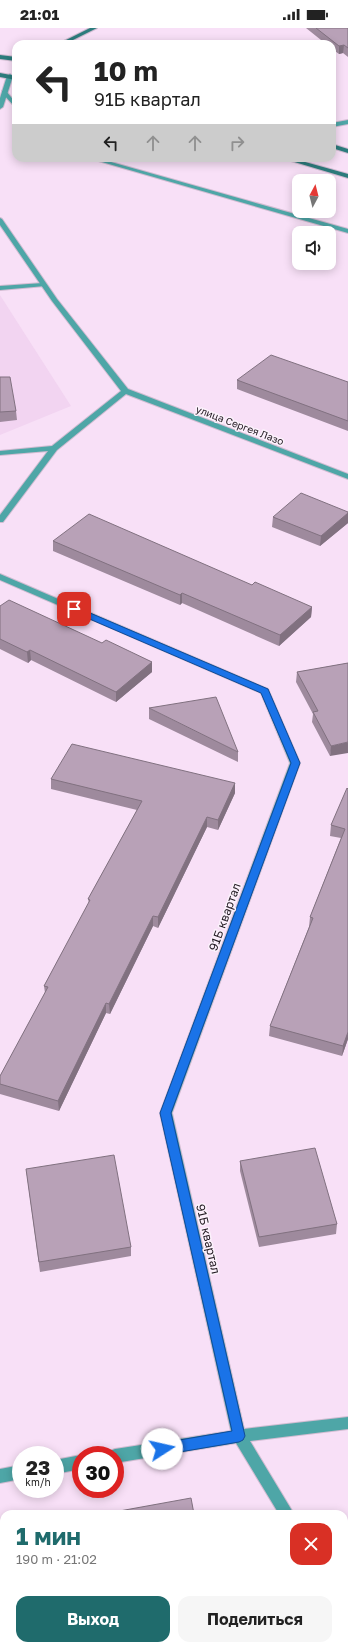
<!DOCTYPE html>
<html lang="ru">
<head>
<meta charset="utf-8">
<style>
	:root { --surface:#fff; --page:#f6f6f6; --text:#222; --muted:#767676; --accent:#1f6b6c }
	body { margin:0; font-family:"Golos Text",sans-serif; background:var(--page); color:var(--text); height:100vh; display:flex; flex-direction:column; font-size:15px; white-space:nowrap }
	* { box-sizing:border-box; margin:0 }
	p { font-size:13px; color:var(--muted) }
	.icon { flex:none; width:22px; height:22px; fill:none; stroke:currentColor; stroke-width:2; stroke-linecap:round; stroke-linejoin:round }
	.map { position:relative; flex:1; overflow:hidden }
	.panel { position:absolute; left:0px; top:1482px; width:348px; height:140px; display:flex; flex-direction:column; background:var(--surface); border-radius:12px 12px 0 0; box-shadow:0 2px 10px #0003 }
	.panel>* { flex:none }
	.guide { position:absolute; left:12px; top:12px; width:324px; height:122px; border-radius:12px; box-shadow:0 2px 10px #0003; background:#fff; color:var(--text); overflow:hidden }
	.needle { width:26px; rotate:7deg }
	.tools { position:absolute; left:292px; top:146px; display:grid; gap:8px }
	.tools a { display:grid; place-items:center; width:44px; height:44px; border-radius:8px; background:var(--surface); box-shadow:0 2px 10px #0003; font-size:20px }
	.speed { position:absolute; left:12px; top:1418px; display:flex; gap:8px; font-size:20px; font-weight:700; text-align:center }
	.speed>* { display:grid; place-content:center; width:52px; height:52px; border-radius:50%; background:var(--surface); box-shadow:0 2px 10px #0003; line-height:1 }
	.speed small { font-size:10px; font-weight:400 }
	.speed .limit { border:6px solid #d22; background:#fff; color:#111 }
	.pin { position:absolute; display:grid; place-items:center; width:34px; height:34px; color:#fff; margin:-17px; border-radius:8px; box-shadow:0 2px 6px #0006 }
	.me { position:absolute; width:44px; margin:-22px; rotate:80deg; stroke-linejoin:round; filter:drop-shadow(0 0 3px #0008) }
	.turn { display:flex; align-items:center; gap:14px; height:84px; padding:0 16px; font-size:18px }
	.turn .icon { width:52px; height:52px; stroke-width:2.5 }
	.turn b { display:block; font-size:28px; line-height:34px }
	.lanes { display:flex; align-items:center; height:38px; padding:0 16px; background:#0003; justify-content:center; gap:20px; direction:ltr }
	.lanes .off { opacity:.35 }
	.round { display:grid; place-items:center; flex:none; width:42px; height:42px; border-radius:12px; background:var(--page) }
	.overview { display:flex; align-items:center; justify-content:space-between; height:68px; padding:0 16px }
	h1 { font-size:24px; font-weight:700; line-height:30px; color:var(--accent) }
	.cta { display:flex; gap:8px; margin-top:auto; padding:8px 16px }
	.cta a { flex:1; height:46px; border-radius:12px; background:var(--accent); color:#fff; font-size:16px; font-weight:700; line-height:46px; text-align:center }
	.cta a+a { background:var(--page); color:var(--text) }
	.status { display:flex; justify-content:space-between; align-items:center; height:28px; padding:0 20px; background:var(--surface); direction:ltr }
	.status svg { height:11px; fill:currentColor }
	.map>svg:first-child { display:block }
	.built { fill:#f2d4f1 }
	.lines { fill:none; stroke-linecap:round; stroke-linejoin:round }
	.lane-casing { stroke:#d1bcd1; stroke-width:2 }
	.street-casing { stroke:#d1bcd1; stroke-width:2 }
	.secondary-casing { stroke:#d1bcd1; stroke-width:2 }
	.lane { fill:#4ea6a7; fill-rule:evenodd }
	.street { fill:#4ea6a7; fill-rule:evenodd }
	.secondary { fill:#2c7c7d; fill-rule:evenodd }
	.wall { fill:#9e8a9d }
	.shaded-wall { fill:#817180 }
	.building { fill:#b8a1b7; stroke:#817180 }
	.route { fill:#1a73e8; stroke:#114b97 }
	.labels { text-anchor:middle; stroke-width:3; stroke-linejoin:round; paint-order:stroke }
	.far-street-label { font-size:10px; fill:#221a22; stroke:#fcf2fc }
	.street-label { font-size:12px; fill:#221a22; stroke:#fcf2fc }
</style>
</head>
<body>
<div class="status"><b>21:01</b><svg viewBox="0 0 49 12"><path d="M0 12V9h3v3zM5 12V6h3v6zM10 12V3h3v9zM15 12V0h3v12zM26 1h20v11H26zM47 4h2v5h-2z"/></svg></div>
<div class="map">
<svg width="348" height="1622" viewBox="0 0 348 1622">
	<rect width="100%" height="100%" fill="#f8e0f7"/>
	<path class="built" d="M0,267L71,378L0,407Z"/>
	<g class="lines">
		<defs>
			<path id="lane" d="M2,63H6L16,75V80L2,65Z
				M88,130H97L348,201V205Z
				M43,255L46,257L45,258L0,262V258Z"/>
			<path id="street" d="M10,46L13,48L3,79L0,81V70L7,48Z
				M348,92V96L332,99V95Z
				M0,190L2,191L57,271L128,361L348,446V451L126,366L57,422L3,494H0V487L48,423L0,427V423L52,418L121,363L52,273L0,197Z
				M0,546L268,661L300,735L172,1085L244,1401L348,1389V1401L250,1413L294,1486H279L236,1415L115,1435V1427H109L110,1423L115,1421L231,1403L160,1085L290,735L261,665L0,552Z
				M81,1427V1441L55,1446V1432Z
				M21,1437V1451L0,1455V1441Z
				M327,1618H341L342,1622H328Z"/>
			<path id="secondary" d="M90,0H97L65,16H58Z
				M0,27L16,29V33L0,31Z
				M0,45L16,48V52L0,49Z
				M332,116L348,121V125L332,120Z
				M281,130H291L348,146V150Z"/>
		</defs>
		<use href="#lane" class="lane-casing"/>
		<use href="#street" class="street-casing"/>
		<use href="#secondary" class="secondary-casing"/>
		<use href="#lane" class="lane"/>
		<use href="#street" class="street"/>
		<use href="#secondary" class="secondary"/>
	</g>
	<path class="wall" d="M306,0H348V29L343,25L339,26L332,21V16H326Z
		M0,349L16,383L17,392L0,394Z
		M237,352L348,354V403L237,361Z
		M348,484V495L320,518L272,499L273,489Z
		M53,513L252,557L312,579L311,589L279,618L182,575L180,577L53,523Z
		M0,578L152,634V644L116,674L31,632L28,635L0,621Z
		M348,635L330,728L312,694L313,686L296,654L297,644Z
		M149,680L238,724V734L149,691Z
		M51,751L235,755V765L218,802L207,799L158,900L153,898L110,986L106,985L59,1083L0,1066V1048L45,965L44,958L89,875L88,871L137,782L51,761Z
		M348,761V1011L342,1028L269,1008L270,998L309,899L310,889L341,810L330,808L331,797Z
		M240,1133L337,1196L336,1206L259,1219L240,1143Z
		M26,1141L131,1219V1228L40,1244Z
		M347,1545H348V1560L346,1553Z
		M0,1585L4,1617L0,1618Z"/>
	<path class="shaded-wall" d="M344,17L343,25L339,26V18Z
		M348,485V495L320,518L321,508Z
		M182,565V575L180,577V567Z
		M312,579L311,589L279,618L280,607Z
		M30,622L31,632L28,635L27,624Z
		M152,634V644L116,674V664Z
		M348,714V725L330,728L331,718Z
		M235,755V765L218,802V792Z
		M207,789V799L158,900V889Z
		M153,888V898L110,986L109,976Z
		M106,975V985L59,1083L58,1073Z
		M348,1004V1011L342,1028L343,1018Z
		M0,1585L4,1617L2,1609L0,1591Z"/>
	<path class="building" d="M316,0H348V20L344,17L339,18Z
		M271,327L348,354V393L237,352Z
		M0,349H10L16,383L0,384Z
		M301,465L348,484V485L321,508L273,489Z
		M89,486L252,557L255,554L312,579L280,607L182,565L180,567L53,513Z
		M9,572L102,615L106,612L152,634L116,664L30,622L27,624L0,611V578Z
		M348,635V714L331,718L313,684L318,683L297,644Z
		M216,669L238,724L149,680Z
		M72,716L235,755L218,792L207,789L158,889L153,888L109,976L106,975L58,1073L0,1056V1048L48,959L44,958L90,872L88,871L142,773L51,751Z
		M347,760L348,761V1004L343,1018L270,998L313,890L310,889L345,801L331,797Z
		M315,1120L337,1196L259,1209L240,1133Z
		M114,1127L131,1219L39,1234L26,1141Z
		M191,1470L194,1486H103Z
		M0,1591L2,1609H0Z"/>
	<path class="route" d="M71,579H76L268,661L300,735L171,1085L245,1408L243,1412L239,1414L162,1427L157,1425L155,1421L157,1416L162,1415L232,1403L160,1085L291,735L261,665L71,583Z"/>
	<g class="labels">
		<g class="far-street-label">
			<text transform="translate(240 397) rotate(21)" y="4">улица Сергея Лазо</text>
		</g>
		<g class="street-label">
			<text transform="translate(225 889) rotate(-70)" y="4">91Б квартал</text>
			<text transform="translate(208 1211) rotate(77)" y="4">91Б квартал</text>
		</g>
	</g>
</svg>
<div class="tools">
<a><svg class="needle" viewBox="-14 -14 28 28"><path d="M0-13l5 13h-10z" fill="#e53935"/><path d="M0 13l5-13h-10z" fill="#767676"/></svg></a>
<a><svg class="icon" aria-label="sound" viewBox="0 0 24 24"><path d="M4 9h4l5-4v14l-5-4H4zM17 9q2 3 0 6"/></svg></a>
</div>
<div class="speed"><div>23<small>km/h</small></div><div class="limit">30</div></div>
<div class="pin" style="left:74px;top:581px;background:#d93025"><svg class="icon" aria-label="arrive" viewBox="0 0 24 24"><path d="M6 21V4h12l-3 4 3 4H6"/></svg></div>
<svg class="me" style="left:162px;top:1421px" viewBox="-20 -20 40 40"><circle r="19" fill="#fff"/><path d="M0-13L10 11 0 6-10 11z" fill="#1a73e8"/></svg>
<div class="guide">
<div class="turn"><svg class="icon" aria-label="left" viewBox="0 0 24 24"><path d="M17 20v-9H6M10 6l-5 5 5 5"/></svg><div><b>10 m</b>91Б квартал</div></div>
<div class="lanes"><svg class="icon" aria-label="left" viewBox="0 0 24 24"><path d="M17 20v-9H6M10 6l-5 5 5 5"/></svg><svg class="icon off" aria-label="ahead" viewBox="0 0 24 24"><path d="M12 20V5M6 11l6-6 6 6"/></svg><svg class="icon off" aria-label="ahead" viewBox="0 0 24 24"><path d="M12 20V5M6 11l6-6 6 6"/></svg><svg class="icon off" aria-label="right" viewBox="0 0 24 24"><path d="M7 20v-9h11M14 6l5 5-5 5"/></svg></div>
</div>
<section class="panel">
<div class="overview"><div><h1>1 мин</h1><p>190 m · 21:02</p></div><a class="round" style="background:#d93025;color:#fff"><svg class="icon" aria-label="close" viewBox="0 0 24 24"><path d="M6 6l12 12M18 6L6 18"/></svg></a></div>
<div class="cta"><a>Выход</a><a>Поделиться</a></div>
</section>
</div>
</body>
</html>
